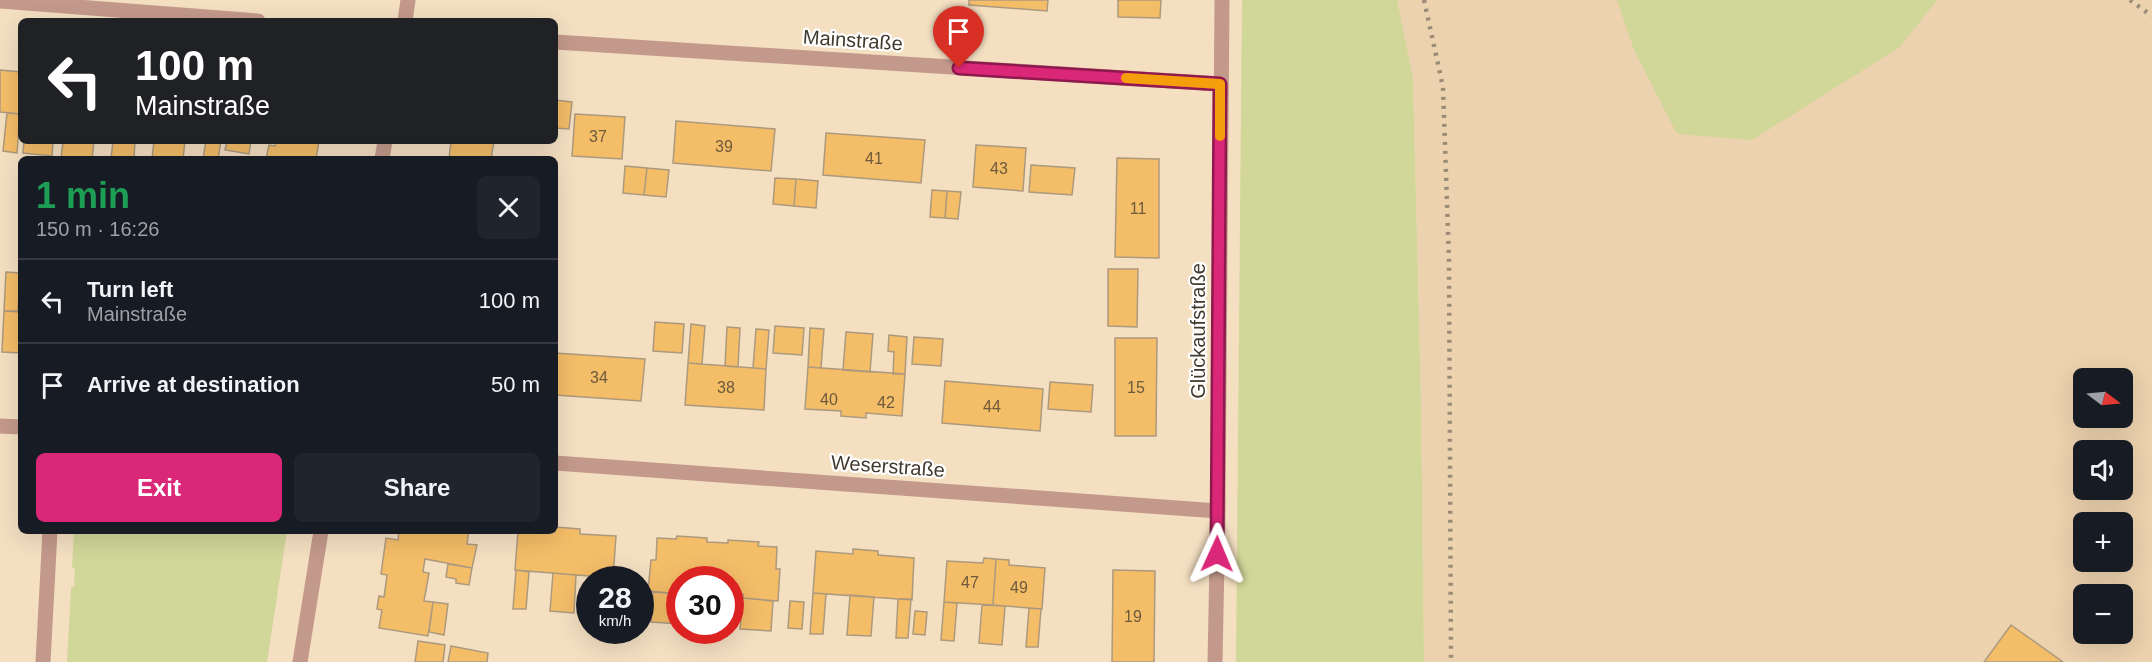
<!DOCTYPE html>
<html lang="en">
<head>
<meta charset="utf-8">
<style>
	:root { --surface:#171b24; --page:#20242c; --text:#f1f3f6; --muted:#9ea1a6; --line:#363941; --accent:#db2777 }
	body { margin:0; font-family:Helvetica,sans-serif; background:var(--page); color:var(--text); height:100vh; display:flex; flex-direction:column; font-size:22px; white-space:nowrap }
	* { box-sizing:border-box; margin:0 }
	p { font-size:20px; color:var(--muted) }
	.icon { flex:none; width:33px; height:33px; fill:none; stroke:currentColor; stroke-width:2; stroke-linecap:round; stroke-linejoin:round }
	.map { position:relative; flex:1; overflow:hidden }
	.drawer { position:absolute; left:18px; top:156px; width:540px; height:378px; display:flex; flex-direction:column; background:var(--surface); border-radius:9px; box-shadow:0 6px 24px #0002 }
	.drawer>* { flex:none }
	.guide { position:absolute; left:18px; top:18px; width:540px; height:126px; border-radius:9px; box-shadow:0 6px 24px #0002; background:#202124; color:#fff; overflow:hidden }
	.needle { width:39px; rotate:106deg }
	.controls { position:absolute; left:2073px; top:368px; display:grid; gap:12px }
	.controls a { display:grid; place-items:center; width:60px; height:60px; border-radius:9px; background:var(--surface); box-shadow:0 6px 24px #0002; font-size:30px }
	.speed { position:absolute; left:576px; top:566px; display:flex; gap:12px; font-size:30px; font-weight:700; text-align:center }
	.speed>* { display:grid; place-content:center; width:78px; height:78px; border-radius:50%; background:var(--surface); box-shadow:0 6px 24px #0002; line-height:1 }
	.speed small { font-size:15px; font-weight:400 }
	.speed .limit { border:9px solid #d22; background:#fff; color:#111 }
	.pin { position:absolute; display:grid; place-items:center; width:51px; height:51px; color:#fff; margin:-62px -26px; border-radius:50% 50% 50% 0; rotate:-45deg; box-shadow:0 0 6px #0007 }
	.pin .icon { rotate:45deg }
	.me { position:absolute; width:66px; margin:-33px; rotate:1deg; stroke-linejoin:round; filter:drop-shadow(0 0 4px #0008) }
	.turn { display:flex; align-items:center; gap:21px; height:126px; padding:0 18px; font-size:27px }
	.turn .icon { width:78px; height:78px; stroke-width:2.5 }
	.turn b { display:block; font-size:42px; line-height:51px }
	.round { display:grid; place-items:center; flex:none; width:63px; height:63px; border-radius:9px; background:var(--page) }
	.headline { display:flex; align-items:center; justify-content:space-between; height:102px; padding:0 18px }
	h1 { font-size:36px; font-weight:700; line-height:45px; color:#1e9e55 }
	.cta { display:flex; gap:12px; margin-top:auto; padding:12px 18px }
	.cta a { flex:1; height:69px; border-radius:9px; background:var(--accent); color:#fff; font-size:24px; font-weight:700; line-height:69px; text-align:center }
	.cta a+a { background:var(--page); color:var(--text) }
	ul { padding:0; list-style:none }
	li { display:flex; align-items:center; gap:18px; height:84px; padding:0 18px; border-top:2px solid var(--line) }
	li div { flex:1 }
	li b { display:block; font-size:22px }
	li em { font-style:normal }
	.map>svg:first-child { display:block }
	.built { fill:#ecd2ae; fill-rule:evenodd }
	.green { fill:#d1d699 }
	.building { fill:#f4bd68; stroke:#ad997d; stroke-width:1.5 }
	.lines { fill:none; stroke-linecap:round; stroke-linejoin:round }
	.minor { stroke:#c3998b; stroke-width:15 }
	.rail { stroke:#9b8c77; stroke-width:4.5; stroke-dasharray:3 6; stroke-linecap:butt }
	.route-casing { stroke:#8e194d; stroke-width:15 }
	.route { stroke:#db2777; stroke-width:10 }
	.slow { stroke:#f59e0b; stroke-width:10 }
	.labels { text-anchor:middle; stroke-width:4.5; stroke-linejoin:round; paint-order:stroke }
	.number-label { font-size:16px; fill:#6e5a3c }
	.street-label { font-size:20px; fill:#42392d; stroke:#fff }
</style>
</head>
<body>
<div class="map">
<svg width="2152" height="662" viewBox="0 0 2152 662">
	<rect width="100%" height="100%" fill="#f4dfc1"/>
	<path class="built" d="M1397,0H2152V662H1424L1421,403L1413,78ZM2084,378H2122V417H2084ZM2084,450H2122V489H2084ZM2084,522H2122V561H2084ZM2084,594H2122V633H2084Z"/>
	<path class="green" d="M1242,0H1397L1413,78L1421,403L1424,662H1236Z
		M1617,0H1937L1900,47L1752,140L1677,134L1634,50Z
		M74,531H287L267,662H67L71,587H74L75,568H72Z"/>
	<path class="building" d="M969,0H1048L1047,11L969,5Z
		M1118,0H1161L1160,18L1118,17Z
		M0,70L21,72V114L0,112Z
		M555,100L572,102L569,129L555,128Z
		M7,113L20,114L17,153L3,151Z
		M575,114L625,117L622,159L572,156Z
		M676,121L775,129L771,171L673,163Z
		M826,133L925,140L921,183L823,175Z
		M24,141H53L52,156L23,153Z
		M63,141H94L92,159H61Z
		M113,141H135L134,159H111Z
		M154,141H185L183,159H152Z
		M206,141H221L218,159H203Z
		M227,141H251L249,154L225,150Z
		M276,141H319L316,159H266L269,145L275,146Z
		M451,141H494L491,159H449Z
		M976,145L1026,148L1023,191L973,187Z
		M1117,158L1159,159V258L1115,257Z
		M1031,165L1075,168L1072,195L1029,192Z
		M625,166L647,168L644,195L623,193Z
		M647,168L669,170L666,197L644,195Z
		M775,178L796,179L794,206L773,204Z
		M796,179L818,181L816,208L794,206Z
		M932,190L947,191L945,218L930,217Z
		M947,191L961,192L958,219L945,218Z
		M1108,269H1138L1137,327L1108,326Z
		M6,272L20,273L18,311H4Z
		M4,311L21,312V353L2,352Z
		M655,322L684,324L682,353L653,351Z
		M691,324L705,326L702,364L688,363Z
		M775,326L804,328L802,355L773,353Z
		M727,327L740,328L738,367L725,366Z
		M810,328L824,329L821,368L808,367Z
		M756,329L769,330L766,369L753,368Z
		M846,332L873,334L870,372L843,370Z
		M889,335L907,337L905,374H893L894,352L888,351Z
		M914,337L943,339L941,366L912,364Z
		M1115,338H1157L1156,436H1115Z
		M555,353L645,359L641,401L555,395Z
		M688,363L766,369L764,410L685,405Z
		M808,367L905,374L902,416L866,413V418L841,416V411L805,409Z
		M945,381L1043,389L1040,431L942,423Z
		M1050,382L1093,385L1091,412L1048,409Z
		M555,527L580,529V534L616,536L613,578L515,570L518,531L555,532Z
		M399,531H469L467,544L477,545L472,568L425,559L423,572L429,573L424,601L433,602L428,636L379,628L382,610L377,609L379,596L384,597L387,575L381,574L386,538L398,540Z
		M677,536L707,538V542L728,543V540L759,542L758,546L777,547L776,569H780L778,601L743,598V594L730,593V579H680V594L648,591L651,560H656L657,538L676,539Z
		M853,549L878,551V555L914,558L912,600L813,593L816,551L853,554Z
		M984,558L996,559L993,605L944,602L947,561L983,563Z
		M996,559L1009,560V565L1045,568L1042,609L993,605Z
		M448,564L472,568L469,585L456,583V579L446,577Z
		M516,570L529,572L526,609H513Z
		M1113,570L1155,571L1154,662H1112Z
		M553,573L576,575L574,613L550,611Z
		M653,592L680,594V624L651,622Z
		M813,593L826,594L823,634H810Z
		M850,595L874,597L871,636L847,635Z
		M743,598L773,601L771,631L740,629Z
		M898,599H911L908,638H896Z
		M790,601L804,602L802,629L788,628Z
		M433,602L448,604L444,635L429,632Z
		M944,602L957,603L954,641L941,640Z
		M982,605L1005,606L1002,645L979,643Z
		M1029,608L1041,609L1038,647H1026Z
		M915,611L927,612L925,635L913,634Z
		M2011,625L2063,662H1984Z
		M614,630H629L628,638L614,636Z
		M418,641L445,645L443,662H415Z
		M451,646L488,653L487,662H448Z"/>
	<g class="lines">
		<path class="minor" d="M0,1L258,21
			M405,21L408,0
			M555,42L1220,84
			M382,159L385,141
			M0,426L21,427
			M555,463L1218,511
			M43,662L50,531
			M300,662L321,531
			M1215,662L1218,511L1222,0"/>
		<path class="rail" d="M1424,0L1443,87L1449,260L1451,662
			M2130,0L2152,16"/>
	</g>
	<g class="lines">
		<defs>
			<path id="route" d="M959,68L1220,84L1217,554"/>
		</defs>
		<use href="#route" class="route-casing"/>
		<use href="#route" class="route"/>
		<path class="slow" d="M1126,78L1220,84V136"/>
	</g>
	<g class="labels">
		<g class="number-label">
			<text x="598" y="142">37</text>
			<text x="724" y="152">39</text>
			<text x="874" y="164">41</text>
			<text x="999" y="174">43</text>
			<text x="1138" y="214">11</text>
			<text x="599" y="383">34</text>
			<text x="726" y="393">38</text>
			<text x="1136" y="393">15</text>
			<text x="829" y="405">40</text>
			<text x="886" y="408">42</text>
			<text x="992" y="412">44</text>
			<text x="970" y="588">47</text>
			<text x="1019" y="593">49</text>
			<text x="1133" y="622">19</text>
		</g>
		<g class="street-label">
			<text transform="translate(853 40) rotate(4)" y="7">Mainstraße</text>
			<text transform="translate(1198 331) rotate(-90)" y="7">Glückaufstraße</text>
			<text transform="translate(888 466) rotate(4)" y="7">Weserstraße</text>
		</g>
	</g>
</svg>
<div class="controls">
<a><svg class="needle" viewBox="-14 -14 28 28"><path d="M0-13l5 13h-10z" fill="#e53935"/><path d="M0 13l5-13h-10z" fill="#9ea1a6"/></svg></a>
<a><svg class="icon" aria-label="sound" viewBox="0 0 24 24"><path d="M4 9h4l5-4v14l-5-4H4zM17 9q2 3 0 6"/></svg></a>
<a>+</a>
<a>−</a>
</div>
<div class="speed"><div>28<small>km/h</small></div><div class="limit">30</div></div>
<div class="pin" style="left:959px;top:68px;background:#d93025"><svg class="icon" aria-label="arrive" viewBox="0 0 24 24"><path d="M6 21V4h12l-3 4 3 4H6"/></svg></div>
<svg class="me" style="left:1217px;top:554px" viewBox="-20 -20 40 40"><path d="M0-17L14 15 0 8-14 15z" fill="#db2777" stroke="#fff" stroke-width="4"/></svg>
<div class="guide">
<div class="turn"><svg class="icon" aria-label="left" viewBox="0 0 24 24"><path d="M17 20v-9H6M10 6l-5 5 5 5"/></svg><div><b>100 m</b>Mainstraße</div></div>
</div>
<section class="drawer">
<div class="headline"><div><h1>1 min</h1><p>150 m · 16:26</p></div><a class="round"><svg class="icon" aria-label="close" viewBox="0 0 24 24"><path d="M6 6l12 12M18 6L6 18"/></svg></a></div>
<ul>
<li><svg class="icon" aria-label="left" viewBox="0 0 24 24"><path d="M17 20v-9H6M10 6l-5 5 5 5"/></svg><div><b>Turn left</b><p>Mainstraße</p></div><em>100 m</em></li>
<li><svg class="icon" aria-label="arrive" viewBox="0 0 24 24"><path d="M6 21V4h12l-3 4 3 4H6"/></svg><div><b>Arrive at destination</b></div><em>50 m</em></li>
</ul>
<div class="cta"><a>Exit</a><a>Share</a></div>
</section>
</div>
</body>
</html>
